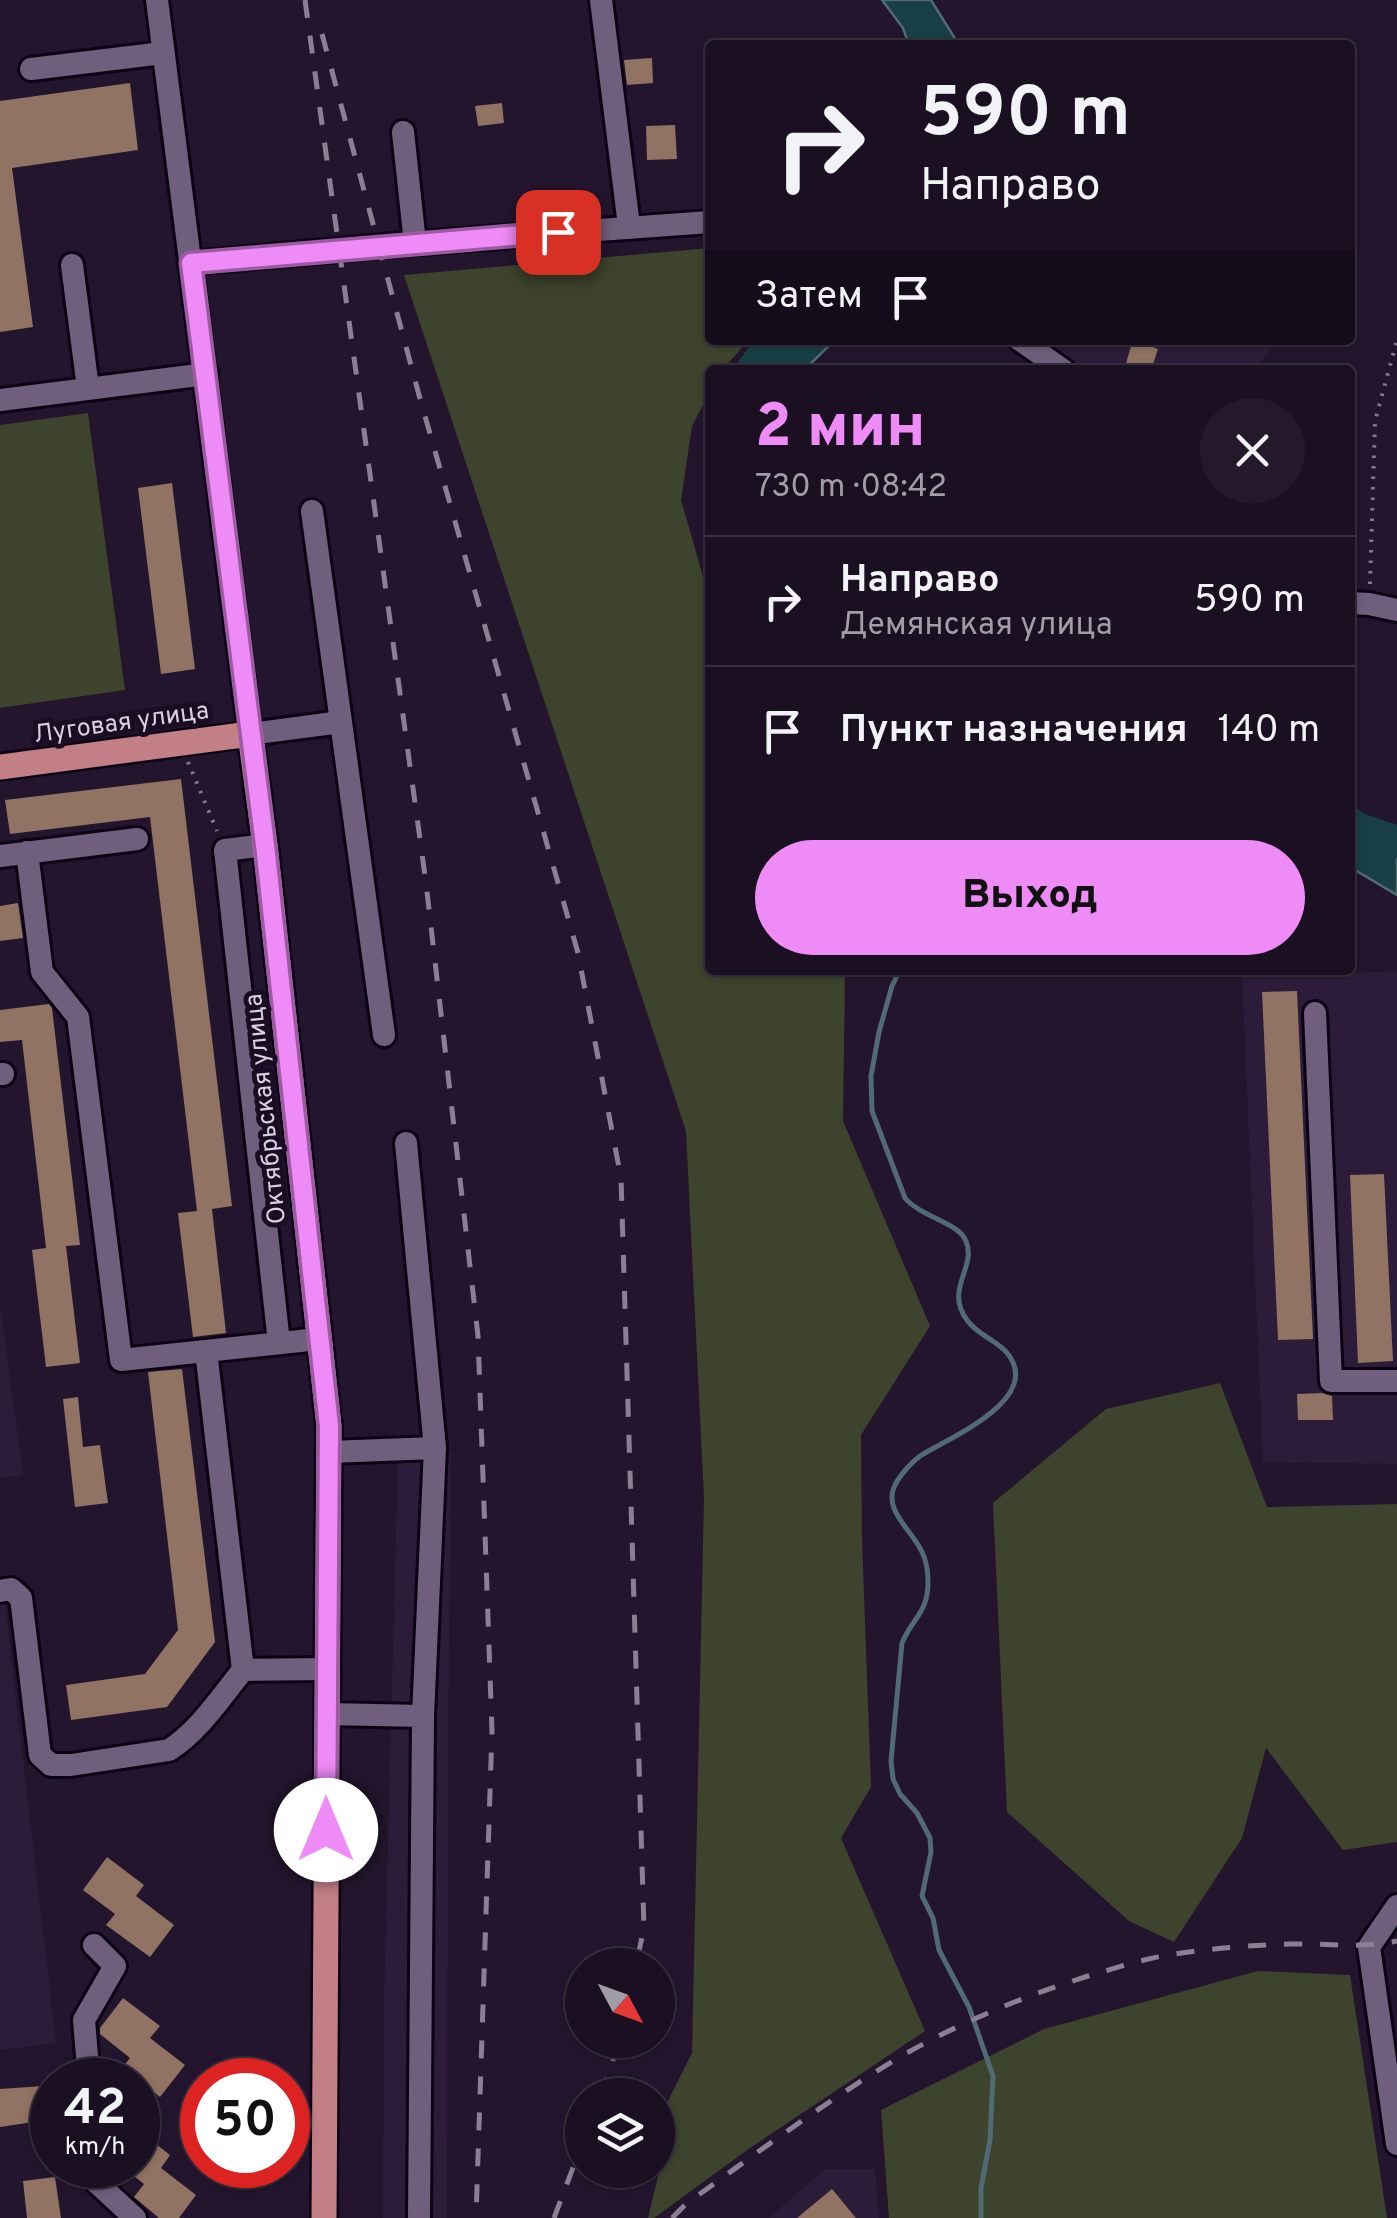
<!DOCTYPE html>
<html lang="ru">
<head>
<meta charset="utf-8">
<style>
	:root { --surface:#1a1022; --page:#23192a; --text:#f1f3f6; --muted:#9f9da5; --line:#383040; --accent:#ef8bf7 }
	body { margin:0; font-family:Overpass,sans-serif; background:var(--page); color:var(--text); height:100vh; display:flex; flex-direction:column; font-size:38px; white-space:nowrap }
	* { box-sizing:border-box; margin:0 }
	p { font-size:32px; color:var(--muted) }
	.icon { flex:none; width:55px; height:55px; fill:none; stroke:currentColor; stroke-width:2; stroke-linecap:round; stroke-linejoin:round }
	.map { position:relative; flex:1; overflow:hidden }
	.panel { position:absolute; left:705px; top:365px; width:650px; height:610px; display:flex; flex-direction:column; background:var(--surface); border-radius:10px; box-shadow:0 2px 8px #0004,0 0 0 2px var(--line) }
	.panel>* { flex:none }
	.hud { position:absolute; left:705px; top:40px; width:650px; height:305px; border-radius:10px; box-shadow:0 2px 8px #0004,0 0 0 2px var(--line); background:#1a1022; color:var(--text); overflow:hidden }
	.needle { width:65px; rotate:131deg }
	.fabs { position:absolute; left:565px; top:1948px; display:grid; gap:20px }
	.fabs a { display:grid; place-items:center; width:110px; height:110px; border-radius:50%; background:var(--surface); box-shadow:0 2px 8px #0004,0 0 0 2px var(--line); font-size:50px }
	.speed { position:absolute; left:30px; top:2058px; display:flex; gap:20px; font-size:50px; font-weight:700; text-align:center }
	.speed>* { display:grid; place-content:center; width:130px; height:130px; border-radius:50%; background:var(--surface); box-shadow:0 2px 8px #0004,0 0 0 2px var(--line); line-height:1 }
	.speed small { font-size:25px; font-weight:400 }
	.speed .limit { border:15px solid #d22; background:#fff; color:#111 }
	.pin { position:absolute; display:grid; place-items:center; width:85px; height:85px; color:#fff; margin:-42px; border-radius:20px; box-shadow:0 5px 15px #0006 }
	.me { position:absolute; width:110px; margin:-55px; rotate:0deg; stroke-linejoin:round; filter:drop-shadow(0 0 8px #0008) }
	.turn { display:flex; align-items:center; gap:35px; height:210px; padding:0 50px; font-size:45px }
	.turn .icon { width:130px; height:130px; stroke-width:2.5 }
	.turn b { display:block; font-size:70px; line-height:85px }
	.then { display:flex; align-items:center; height:95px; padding:0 50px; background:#0003; gap:20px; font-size:38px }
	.round { display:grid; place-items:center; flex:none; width:105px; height:105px; border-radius:52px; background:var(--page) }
	.headline { display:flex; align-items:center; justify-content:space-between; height:170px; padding:0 50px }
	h1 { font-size:60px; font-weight:800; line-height:75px; color:var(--accent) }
	.primary-button { display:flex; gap:20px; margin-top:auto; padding:20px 50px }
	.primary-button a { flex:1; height:115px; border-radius:60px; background:var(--accent); color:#111; font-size:40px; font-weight:800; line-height:115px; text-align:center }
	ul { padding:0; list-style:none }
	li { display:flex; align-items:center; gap:30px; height:130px; padding:0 50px; border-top:2px solid var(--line) }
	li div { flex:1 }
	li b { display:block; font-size:38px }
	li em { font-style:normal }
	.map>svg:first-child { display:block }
	.built { fill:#2d1c39 }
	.green { fill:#3d432c }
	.water { fill:#173f45; stroke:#516a74; stroke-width:2.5 }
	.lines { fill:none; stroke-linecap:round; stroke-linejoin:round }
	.stream { stroke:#516a74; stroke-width:5 }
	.river { stroke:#173f45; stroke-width:32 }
	.building { fill:#907362 }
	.minor-casing { stroke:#0c0215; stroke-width:28 }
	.major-casing { stroke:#0c0215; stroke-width:30 }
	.path { stroke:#85798d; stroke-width:4; stroke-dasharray:2.5 8; stroke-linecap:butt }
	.minor { stroke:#6f5f7c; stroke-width:22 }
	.major { stroke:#c27f86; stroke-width:25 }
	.rail { stroke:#8a7f93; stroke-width:5; stroke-dasharray:18 18; stroke-linecap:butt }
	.route-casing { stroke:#9b5aa1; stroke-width:25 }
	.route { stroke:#ef8bf7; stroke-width:18 }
	.labels { text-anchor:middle; stroke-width:10; stroke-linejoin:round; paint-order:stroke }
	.street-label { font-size:25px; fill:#d9d0e1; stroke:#190c23 }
</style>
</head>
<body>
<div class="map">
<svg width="1397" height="2218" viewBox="0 0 1397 2218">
	<rect width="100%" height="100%" fill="#23152d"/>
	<path class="built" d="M1042,340H1278L1254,370H1080Z
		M1397,972V1464L1263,1462L1242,974Z
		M0,1304L23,1475L0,1478Z
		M451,1451L448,1749L447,2218H383L384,2000L398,1453Z
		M0,1604H5L56,2043L0,2050Z
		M825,2169H875L879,2218H769Z"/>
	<path class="green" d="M710,248V340H749L722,370H710V392L692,426L681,500L710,601V970H845L843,1121L930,1326L861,1435L862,1538L871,1787L841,1838L925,2031L750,2148L654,2218H648L663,2155L667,2103L692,2053L704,1498L686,1131L404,275Z
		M88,413L125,690L0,708V425Z
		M1220,1383L1267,1507L1397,1504V1842L1343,1850L1266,1748L1242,1838L1174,1942L1129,1921L1007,1812L993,1503L1106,1409Z
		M1258,1971L1350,1975L1387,2218H889L881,2110L1044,2029Z"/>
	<path class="water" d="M882,0H931L959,45H909L903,28Z
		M781,340H835L804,370H758Z
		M1350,811L1375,839L1397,850V895L1350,867Z"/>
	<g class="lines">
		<path class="stream" d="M900,970L892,986L879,1032L871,1076L872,1111L905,1198C921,1217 958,1222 966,1241C977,1268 944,1289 967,1320C977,1335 997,1340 1008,1354C1043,1400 948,1438 920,1456C912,1462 900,1475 895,1485C882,1510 913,1531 922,1552C926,1560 928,1573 928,1582C928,1613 913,1617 902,1643L891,1761L893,1779L900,1794L917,1813L930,1838L931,1852L922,1896L933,1918L939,1950L969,2007L993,2076L990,2140L981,2188V2218"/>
		<path class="river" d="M752,370L774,340
			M1350,823L1357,828L1397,842"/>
	</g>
	<path class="building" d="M652,58L653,83L627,85L624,60Z
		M130,83L138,150L12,168L33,327L0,332V101Z
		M502,103L504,123L478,126L475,106Z
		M675,125L677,159L647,160L646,126Z
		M1133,340L1158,349L1151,370H1124Z
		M172,483L195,669L161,674L138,488Z
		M181,779L232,1206L212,1209L226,1333L193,1337L178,1213L197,1211L150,817L10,834L5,800Z
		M18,903L23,938L0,941V906Z
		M1297,991L1313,1339L1278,1340L1262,992Z
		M49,1004L52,1008L80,1245L66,1246L80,1363L46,1367L32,1250L46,1248L22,1040L0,1042V1010Z
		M1384,1174L1393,1361L1358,1363L1350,1175Z
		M182,1369L215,1642L167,1707L71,1720L66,1685L145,1674L178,1630L148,1372Z
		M1322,1393L1332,1396L1333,1420H1298L1297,1394Z
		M78,1397L83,1447L100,1445L108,1503L75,1507L63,1399Z
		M107,1857L144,1885L136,1896L174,1925L150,1957L106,1925L115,1914L83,1890Z
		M123,1998L160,2026L150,2038L185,2065L160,2097L122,2068L130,2058L100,2034V2028Z
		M44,2086L47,2120L0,2127V2089Z
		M138,2130L170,2155L161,2168L196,2195L179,2218H159L134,2197L144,2184L120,2165H138Z
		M55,2177L61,2218H27L23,2181Z
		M832,2189L856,2218H797Z"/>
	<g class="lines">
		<defs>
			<path id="minor" d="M157,0L250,734L341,722
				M601,0L629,226
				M31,69L163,53
				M403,132L415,243
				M191,263L404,244L710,222
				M72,265L88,388
				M1020,340L1063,370
				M0,400L206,374
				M312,511L384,1035
				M1350,603L1369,604L1397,610
				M265,845L225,850L279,1343
				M27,852L42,972L78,1017L121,1360L319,1339
				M0,856L137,839
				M1315,1013L1331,1381H1397
				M0,1074H3
				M206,1351L243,1670
				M329,1452L435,1448L406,1143
				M0,1591L11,1589L21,1598L40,1755L51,1765H71L169,1750C199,1731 221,1697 243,1670L327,1669
				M327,1714L423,1716
				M1397,1906L1369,1947L1397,2144
				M89,2080L84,2020L115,1966L94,1945
				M96,2165L97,2183L135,2218
				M419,2218L423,1716L435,1448"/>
			<path id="major" d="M0,767L250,734L265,845L329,1426L324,2218"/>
		</defs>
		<use href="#minor" class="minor-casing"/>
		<use href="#major" class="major-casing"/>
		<path class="path" d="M1370,584L1375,421L1397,340
			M188,762L217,831"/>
		<use href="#minor" class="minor"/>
		<use href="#major" class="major"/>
		<path class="rail" d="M305,0L426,883L478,1336L492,1731L476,2218
			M322,34L419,395L578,953L621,1178L644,1928L636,1965
			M601,2095L611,2068L618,2040
			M554,2218L582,2144
			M672,2218L686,2204C754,2155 821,2105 893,2061C954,2025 1021,1997 1088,1976C1112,1969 1137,1961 1162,1956C1204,1949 1248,1945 1291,1944C1329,1943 1358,1949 1397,1941"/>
	</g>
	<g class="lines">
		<defs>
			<path id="route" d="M326,1830L329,1426L265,845L191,263L558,232"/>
		</defs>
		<use href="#route" class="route-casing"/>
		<use href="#route" class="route"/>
	</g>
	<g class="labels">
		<g class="street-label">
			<text transform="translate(121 721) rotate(-8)" y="9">Луговая улица</text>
			<text transform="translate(264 1109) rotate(-96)" y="9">Октябрьская улица</text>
		</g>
	</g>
</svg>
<div class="fabs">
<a><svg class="needle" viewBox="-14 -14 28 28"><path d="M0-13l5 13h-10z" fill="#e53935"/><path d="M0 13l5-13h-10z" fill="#9f9da5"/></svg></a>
<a><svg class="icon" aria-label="layers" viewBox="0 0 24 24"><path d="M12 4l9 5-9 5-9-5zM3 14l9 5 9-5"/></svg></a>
</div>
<div class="speed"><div>42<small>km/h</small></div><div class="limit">50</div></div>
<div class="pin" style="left:558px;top:232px;background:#d93025"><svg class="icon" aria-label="arrive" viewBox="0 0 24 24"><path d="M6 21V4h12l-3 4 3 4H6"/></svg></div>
<svg class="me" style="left:326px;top:1830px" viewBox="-20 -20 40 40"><circle r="19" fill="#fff"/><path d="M0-13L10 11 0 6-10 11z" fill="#ef8bf7"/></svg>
<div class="hud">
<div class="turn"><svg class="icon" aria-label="right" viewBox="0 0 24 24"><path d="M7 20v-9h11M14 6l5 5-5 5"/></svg><div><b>590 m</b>Направо</div></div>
<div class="then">Затем<svg class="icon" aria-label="arrive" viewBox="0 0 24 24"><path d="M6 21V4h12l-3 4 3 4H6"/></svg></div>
</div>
<section class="panel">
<div class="headline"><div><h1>2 мин</h1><p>730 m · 08:42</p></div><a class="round"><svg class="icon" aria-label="close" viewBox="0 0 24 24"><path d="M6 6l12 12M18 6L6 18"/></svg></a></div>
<ul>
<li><svg class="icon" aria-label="right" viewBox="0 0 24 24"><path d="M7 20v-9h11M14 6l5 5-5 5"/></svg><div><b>Направо</b><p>Демянская улица</p></div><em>590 m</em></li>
<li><svg class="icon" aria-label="arrive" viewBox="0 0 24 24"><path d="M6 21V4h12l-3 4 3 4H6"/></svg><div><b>Пункт назначения</b></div><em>140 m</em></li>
</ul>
<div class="primary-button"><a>Выход</a></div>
</section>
</div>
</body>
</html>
